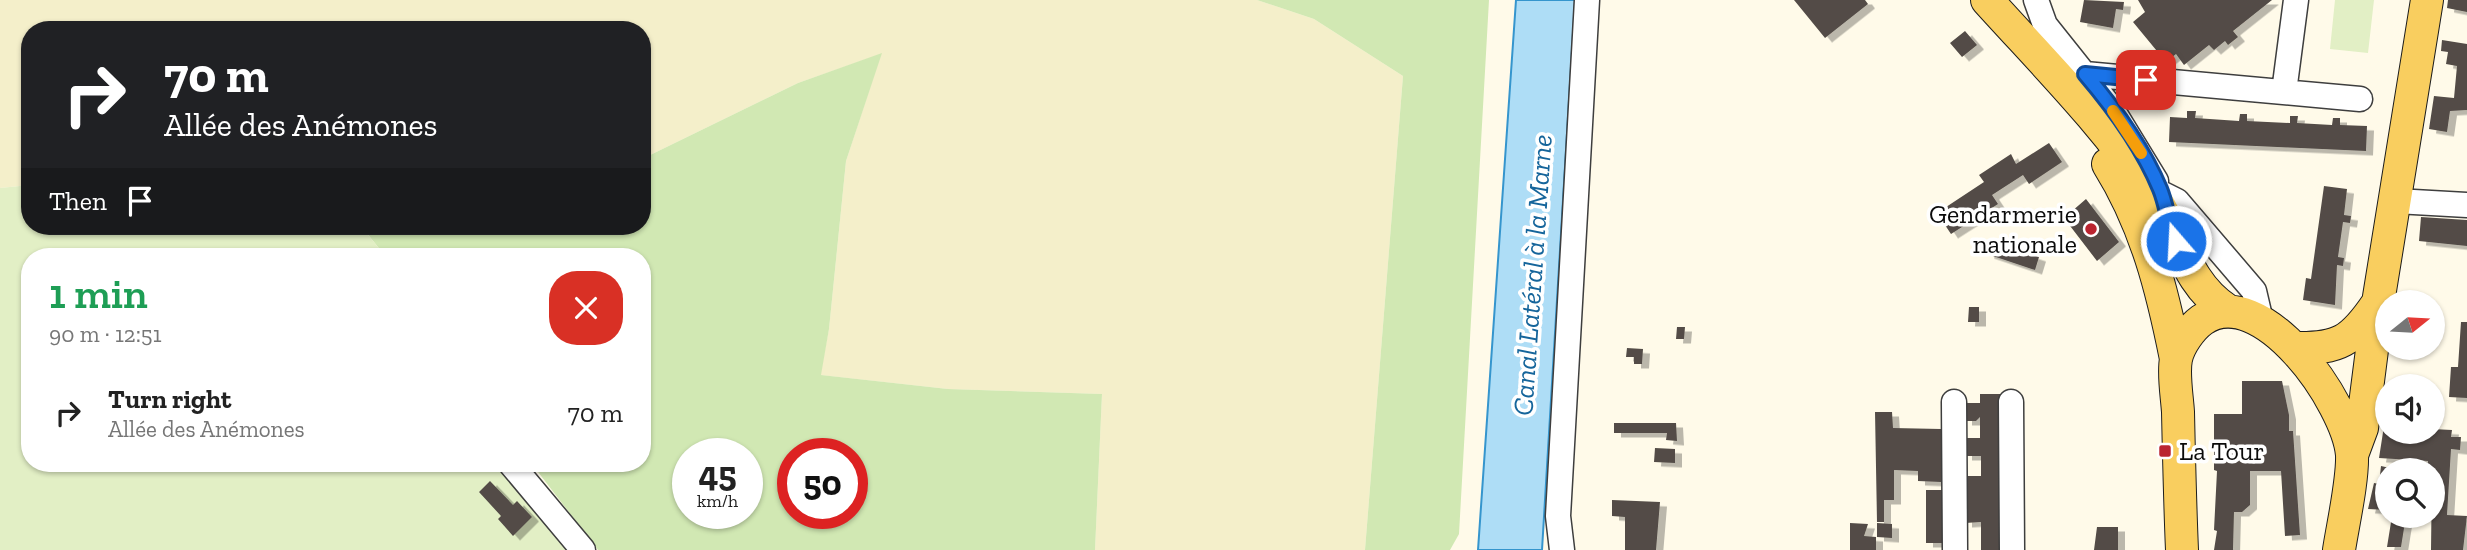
<!DOCTYPE html>
<html lang="en">
<head>
<meta charset="utf-8">
<style>
	:root { --surface:#fff; --page:#f6f6f6; --text:#222; --muted:#767676 }
	body { margin:0; font-family:"Zilla Slab",serif; background:var(--page); color:var(--text); height:100vh; display:flex; flex-direction:column; font-size:26px; white-space:nowrap }
	* { box-sizing:border-box; margin:0 }
	p { font-size:23px; color:var(--muted) }
	.icon { flex:none; width:38px; height:38px; fill:none; stroke:currentColor; stroke-width:2; stroke-linecap:round; stroke-linejoin:round }
	.map { position:relative; flex:1; overflow:hidden }
	.drawer { position:absolute; left:21px; top:248px; width:630px; height:224px; display:flex; flex-direction:column; background:var(--surface); border-radius:28px; box-shadow:0 2px 5px #0004 }
	.drawer>* { flex:none }
	.top-card { position:absolute; left:21px; top:21px; width:630px; height:214px; border-radius:28px; box-shadow:0 2px 5px #0004; background:#202124; color:#fff; overflow:hidden }
	.needle { width:46px; rotate:72deg }
	.controls { position:absolute; left:2375px; top:290px; display:grid; gap:14px }
	.controls a { display:grid; place-items:center; width:70px; height:70px; border-radius:50%; background:var(--surface); box-shadow:0 2px 5px #0004; font-size:35px }
	.speed { position:absolute; left:672px; top:438px; display:flex; gap:14px; font-size:35px; font-weight:700; text-align:center }
	.speed>* { display:grid; place-content:center; width:91px; height:91px; border-radius:50%; background:var(--surface); box-shadow:0 2px 5px #0004; line-height:1 }
	.speed small { font-size:18px; font-weight:400 }
	.speed .limit { border:10px solid #d22; background:#fff; color:#111 }
	.pin { position:absolute; display:grid; place-items:center; width:60px; height:60px; color:#fff; margin:-30px; border-radius:14px; box-shadow:0 4px 10px #0006 }
	.me { position:absolute; width:77px; margin:-38px; rotate:341deg; stroke-linejoin:round; filter:drop-shadow(0 0 5px #0008) }
	.turn { display:flex; align-items:center; gap:24px; height:147px; padding:0 28px; font-size:32px }
	.turn .icon { width:91px; height:91px; stroke-width:2.5 }
	.turn b { display:block; font-size:49px; line-height:60px }
	.then { display:flex; align-items:center; height:66px; padding:0 28px; background:#0003; gap:14px; font-size:26px }
	.round { display:grid; place-items:center; flex:none; width:74px; height:74px; border-radius:28px; background:var(--page) }
	.summary { display:flex; align-items:center; justify-content:space-between; height:119px; padding:0 28px }
	h1 { font-size:42px; font-weight:600; line-height:52px; color:#1e9e55 }
	ul { padding:0; list-style:none }
	li { display:flex; align-items:center; gap:21px; height:91px; padding:0 28px }
	li div { flex:1 }
	li b { display:block; font-size:26px }
	li em { font-style:normal }
	.map>svg:first-child { display:block }
	.farmland { fill:#f4efca }
	.green { fill:#d1e8b3; fill-rule:evenodd }
	.pitch { fill:#e2efc5 }
	.water { fill:#aeddf6; stroke:#3595cd; stroke-width:2 }
	.building { fill:#534c47; filter:url(#shadow) }
	.lines { fill:none; stroke-linecap:round; stroke-linejoin:round }
	.minor-casing { stroke:#3e3e3e; stroke-width:27 }
	.major-casing { stroke:#1c1c1c; stroke-width:34 }
	.minor { stroke:#fff; stroke-width:24 }
	.major { stroke:#f9ce5f; stroke-width:32 }
	.route-casing { stroke:#114b97; stroke-width:18 }
	.route { stroke:#1a73e8; stroke-width:12 }
	.slow { stroke:#f59e0b; stroke-width:12 }
	.poi-dot { fill:#ba2430; stroke:#fff; stroke-width:2.5 }
	.labels { text-anchor:middle; stroke-width:7; stroke-linejoin:round; paint-order:stroke }
	.poi-label { font-size:26px; fill:#0b0b0b; stroke:#fff; text-anchor:end }
	.water-label { font-size:28px; font-style:italic; fill:#15659b; stroke:#fff }
</style>
</head>
<body>
<div class="map">
<svg width="2467" height="550" viewBox="0 0 2467 550">
	<defs>
		<filter id="shadow"><feDropShadow dx="7" dy="4.5" stdDeviation="0" flood-color="#0004"/></filter>
	</defs>
	<rect width="100%" height="100%" fill="#fffae9"/>
	<path class="farmland" d="M0,0H1257L1314,19L1403,76L1365,550H1095L1102,394L948,389L820,375L829,329L846,161L881,54L798,83L642,159V30H30V185L0,188Z"/>
	<path class="green" d="M1257,0H1489L1459,534L1450,550H1365L1403,76L1314,19Z
		M882,53L846,161L829,329L821,375L948,389L1102,394L1095,550H598L535,468V464H642V257H386L361,226H642V159L798,83ZM688,453H747V513H688ZM793,453H852V513H793Z"/>
	<path class="pitch" d="M2335,0H2374L2368,53L2330,49Z
		M30,185V226H361L386,257H30V464H535L525,484L575,550H0V188Z"/>
	<path class="water" d="M1516,0H1575L1542,550H1478Z"/>
	<path class="building" d="M1794,0H1865L1868,4L1825,38Z
		M2084,0L2124,2L2123,10L2116,9L2113,28L2080,22Z
		M2138,0H2272L2233,31L2238,37L2228,45L2225,41L2214,50L2209,45L2184,65L2176,54L2166,62L2133,22L2145,12Z
		M2448,0H2467V12L2447,8Z
		M1965,31L1977,45L1962,57L1950,43Z
		M2442,40L2467,44V110L2450,111L2447,132L2429,129L2434,96L2454,98L2457,66L2446,64L2448,52L2441,51Z
		M2187,111H2196L2195,118L2239,121L2240,114H2247V121L2290,123V116H2298L2297,123L2332,125L2333,118H2340V125L2367,126L2366,151L2169,142L2170,117L2187,118Z
		M2049,143L2062,162L2029,184L2023,175L1992,195L1998,204L1951,234L1937,213L1984,182L1979,175L2011,154L2016,164Z
		M2324,186L2347,189L2344,215L2351,216L2350,223L2343,222L2338,257L2344,258L2343,266L2337,265L2335,305L2303,300L2306,278L2311,279Z
		M2086,199L2119,242L2097,261L2064,218Z
		M2421,217L2467,220V246L2419,241Z
		M1992,241L2039,257L2035,270L1987,254Z
		M1969,307H1979V322H1968Z
		M2461,322H2467V398L2449,397L2451,367H2458Z
		M1677,327H1685L1684,339H1676Z
		M1627,348L1643,349L1642,364H1634V357H1626Z
		M2242,381H2282L2289,415V431H2293L2300,535L2285,536L2281,471H2250V505L2242,512H2234L2233,550H2214L2217,531L2214,530L2217,471L2214,470V414H2242Z
		M1980,394H2003L2004,550H1981V522L1965,523V476H1981V456H1965V438H1980V417L1976,421H1965V403H1980Z
		M1875,412H1892L1893,428L1941,429V482L1918,481V471L1894,470V500H1884V522H1877Z
		M1614,423H1676L1677,441L1666,440L1667,433H1614Z
		M2384,426H2387V432H2432V429L2452,430L2451,437H2461L2460,450L2451,449L2447,515L2467,516L2463,550H2431L2432,471H2428V461L2379,458Z
		M1655,448L1675,449V463L1654,462Z
		M2381,466L2403,471H2387V510L2368,509L2374,483L2379,484Z
		M490,481L513,505L517,501L532,517L513,536L498,519L501,516L479,492Z
		M1926,490H1943V543H1926Z
		M1612,500L1660,502L1656,550H1625V517L1612,516Z
		M2392,516H2406L2401,547H2387Z
		M1850,523L1868,524L1864,536L1876,537V550H1850Z
		M1877,523L1892,524V538L1877,537Z
		M2097,527H2118V550H2094Z"/>
	<g class="lines">
		<defs>
			<path id="minor" d="M2036,0L2045,25L2112,109L2156,181
				M2085,74L2360,99
				M2284,92L2296,0
				M2145,185L2177,201L2254,291L2261,321
				M2396,201L2467,205
				M1954,402L1955,550
				M2011,402L2012,550
				M511,464L583,550
				M1562,550L1558,516L1587,0"/>
			<path id="major" d="M1987,0C2044,63 2106,125 2153,196C2180,235 2184,282 2227,310
				M2108,164C2146,225 2162,289 2176,359
				M2295,348C2339,349 2352,341 2377,304
				M2352,455L2362,428L2378,303L2427,0
				M2182,550C2180,504 2179,458 2178,412C2177,396 2173,374 2176,359C2179,345 2191,328 2202,320C2261,278 2348,404 2352,455C2353,480 2343,524 2339,550"/>
		</defs>
		<use href="#minor" class="minor-casing"/>
		<use href="#major" class="major-casing"/>
		<use href="#minor" class="minor"/>
		<use href="#major" class="major"/>
	</g>
	<g class="lines">
		<defs>
			<path id="route" d="M2146,80L2085,74C2114,108 2143,148 2160,189C2167,206 2168,224 2176,241"/>
		</defs>
		<use href="#route" class="route-casing"/>
		<use href="#route" class="route"/>
		<path class="slow" d="M2113,111L2141,153"/>
	</g>
	<g class="poi-dot">
		<circle cx="2091" cy="229" r="7"/>
		<rect x="2158" y="444" width="14" height="14" rx="3.5"/>
	</g>
	<g class="labels">
		<g class="poi-label">
			<text x="2077" y="223">Gendarmerie<tspan x="2077" dy="30">nationale</tspan></text>
			<text x="2179" y="460" text-anchor="start">La Tour</text>
		</g>
		<g class="water-label">
			<text transform="translate(1532 275) rotate(-86)" y="10">Canal Latéral à la Marne</text>
		</g>
	</g>
</svg>
<div class="controls">
<a><svg class="needle" viewBox="-14 -14 28 28"><path d="M0-13l5 13h-10z" fill="#e53935"/><path d="M0 13l5-13h-10z" fill="#767676"/></svg></a>
<a><svg class="icon" aria-label="sound" viewBox="0 0 24 24"><path d="M4 9h4l5-4v14l-5-4H4zM17 9q2 3 0 6"/></svg></a>
<a><svg class="icon" aria-label="search" viewBox="0 0 24 24"><circle cx="10" cy="10" r="6"/><path d="M15 15l6 6"/></svg></a>
</div>
<div class="speed"><div>45<small>km/h</small></div><div class="limit">50</div></div>
<div class="pin" style="left:2146px;top:80px;background:#d93025"><svg class="icon" aria-label="arrive" viewBox="0 0 24 24"><path d="M6 21V4h12l-3 4 3 4H6"/></svg></div>
<svg class="me" style="left:2176px;top:241px" viewBox="-20 -20 40 40"><circle r="17" fill="#1a73e8" stroke="#fff" stroke-width="3"/><path d="M0-11L8 9 0 5-8 9z" fill="#fff"/></svg>
<div class="top-card">
<div class="turn"><svg class="icon" aria-label="right" viewBox="0 0 24 24"><path d="M7 20v-9h11M14 6l5 5-5 5"/></svg><div><b>70 m</b>Allée des Anémones</div></div>
<div class="then">Then<svg class="icon" aria-label="arrive" viewBox="0 0 24 24"><path d="M6 21V4h12l-3 4 3 4H6"/></svg></div>
</div>
<section class="drawer">
<div class="summary"><div><h1>1 min</h1><p>90 m · 12:51</p></div><a class="round" style="background:#d93025;color:#fff"><svg class="icon" aria-label="close" viewBox="0 0 24 24"><path d="M6 6l12 12M18 6L6 18"/></svg></a></div>
<ul>
<li><svg class="icon" aria-label="right" viewBox="0 0 24 24"><path d="M7 20v-9h11M14 6l5 5-5 5"/></svg><div><b>Turn right</b><p>Allée des Anémones</p></div><em>70 m</em></li>
</ul>
</section>
</div>
</body>
</html>
